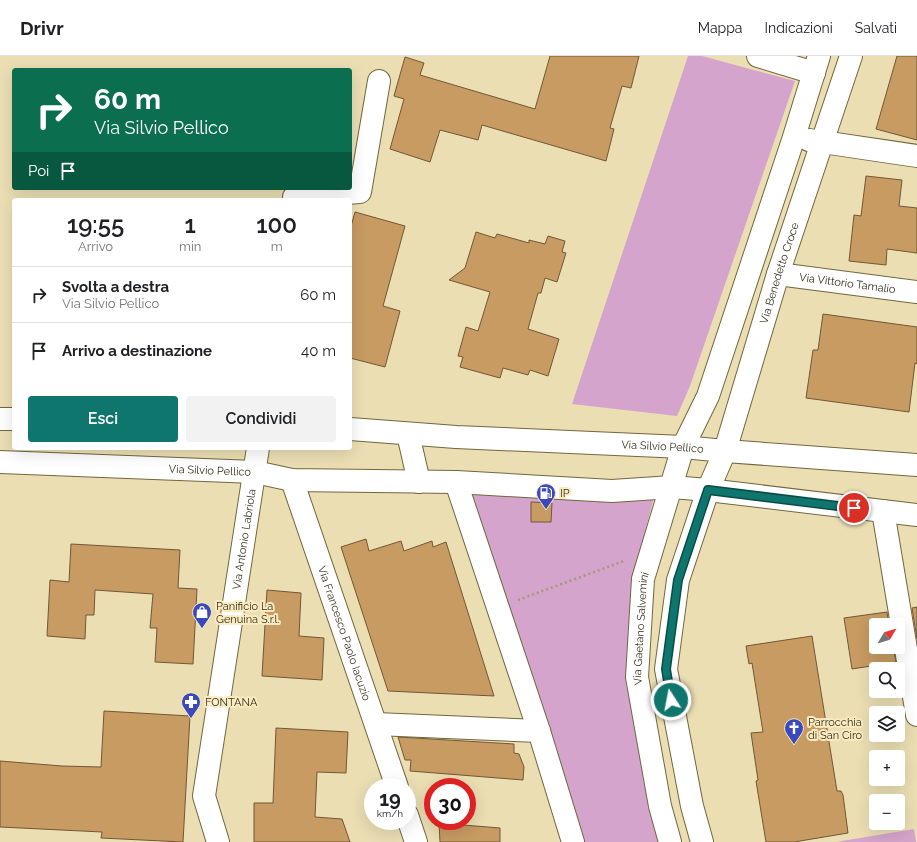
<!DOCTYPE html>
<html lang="it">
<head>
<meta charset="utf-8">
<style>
	:root { --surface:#fff; --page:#f2f2f2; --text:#202124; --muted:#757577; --line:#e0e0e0; --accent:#0f766e }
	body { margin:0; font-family:Raleway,sans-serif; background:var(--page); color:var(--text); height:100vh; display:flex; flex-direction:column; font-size:15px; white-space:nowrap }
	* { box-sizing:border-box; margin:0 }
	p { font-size:13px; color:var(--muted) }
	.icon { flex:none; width:22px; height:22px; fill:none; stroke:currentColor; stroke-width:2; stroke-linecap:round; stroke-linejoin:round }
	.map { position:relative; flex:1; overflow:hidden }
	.side { position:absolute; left:12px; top:142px; width:340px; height:252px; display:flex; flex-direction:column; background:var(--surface); border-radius:4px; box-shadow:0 4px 16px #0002 }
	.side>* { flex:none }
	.top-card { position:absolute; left:12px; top:12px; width:340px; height:122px; border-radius:4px; box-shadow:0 4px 16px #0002; background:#0b6e4f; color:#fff; overflow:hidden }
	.needle { width:26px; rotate:52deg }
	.fabs { position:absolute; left:869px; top:562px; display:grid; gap:8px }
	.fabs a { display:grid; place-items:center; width:36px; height:36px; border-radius:4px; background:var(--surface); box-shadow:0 4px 16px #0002; font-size:20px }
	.speed { position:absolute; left:364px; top:722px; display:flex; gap:8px; font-size:20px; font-weight:700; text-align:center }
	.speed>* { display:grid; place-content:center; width:52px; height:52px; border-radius:50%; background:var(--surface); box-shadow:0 4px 16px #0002; line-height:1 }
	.speed small { font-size:10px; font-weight:400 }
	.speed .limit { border:6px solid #d22; background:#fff; color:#111 }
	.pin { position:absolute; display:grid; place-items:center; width:34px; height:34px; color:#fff; margin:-17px; border:2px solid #fff; border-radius:50%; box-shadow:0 1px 4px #0007 }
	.me { position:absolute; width:44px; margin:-22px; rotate:349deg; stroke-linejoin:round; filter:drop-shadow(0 0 3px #0008) }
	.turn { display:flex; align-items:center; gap:14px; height:84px; padding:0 16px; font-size:18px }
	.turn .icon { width:52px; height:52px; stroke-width:2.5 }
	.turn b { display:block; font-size:28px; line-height:34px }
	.then { display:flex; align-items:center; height:38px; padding:0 16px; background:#0003; gap:8px; font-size:15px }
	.eta { display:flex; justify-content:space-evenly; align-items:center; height:68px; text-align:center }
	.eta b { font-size:24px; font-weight:600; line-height:28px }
	.action { display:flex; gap:8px; margin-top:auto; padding:8px 16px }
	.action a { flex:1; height:46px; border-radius:4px; background:var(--accent); color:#fff; font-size:16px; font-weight:600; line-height:46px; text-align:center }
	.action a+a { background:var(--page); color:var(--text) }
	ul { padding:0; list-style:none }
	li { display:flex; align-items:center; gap:12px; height:56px; padding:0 16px; border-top:1px solid var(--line) }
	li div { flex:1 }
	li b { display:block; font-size:15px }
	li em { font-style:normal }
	header { display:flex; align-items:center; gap:24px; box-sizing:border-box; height:56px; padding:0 20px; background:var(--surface); border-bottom:1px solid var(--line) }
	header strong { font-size:19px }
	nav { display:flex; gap:22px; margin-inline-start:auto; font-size:14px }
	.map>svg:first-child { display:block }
	.green { fill:#d5a4cc }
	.building { fill:#c79b62; stroke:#715736 }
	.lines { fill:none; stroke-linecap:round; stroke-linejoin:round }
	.minor-casing { stroke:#72663e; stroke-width:24 }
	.path { stroke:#a29878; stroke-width:2.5; stroke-dasharray:2 3; stroke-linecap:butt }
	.minor { stroke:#fff; stroke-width:22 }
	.route-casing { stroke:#0a4d48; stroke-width:10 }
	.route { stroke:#0f766e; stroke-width:7 }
	.labels { text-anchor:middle; stroke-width:4; stroke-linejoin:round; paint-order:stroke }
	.street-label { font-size:11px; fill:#342f1e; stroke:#f9ebbf }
	.poi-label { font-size:11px; fill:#342f1e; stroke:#f9ebbf; text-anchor:start }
</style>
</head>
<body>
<header>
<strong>Drivr</strong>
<nav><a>Mappa</a><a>Indicazioni</a><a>Salvati</a></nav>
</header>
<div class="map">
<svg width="917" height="786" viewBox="0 0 917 786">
	<rect width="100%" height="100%" fill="#ebdeb3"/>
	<path class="green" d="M688,0H702L795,25L690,330L677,360L572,348Z
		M467,435L654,441L635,515L627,622L649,754L659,786H580Z
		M914,773L916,786H836Z"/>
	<path class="building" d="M550,0H639L631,32L622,30L610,72L614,73L606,105L482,69L478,84L440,74L430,106L390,93L404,43L394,40L405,1L424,7L420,19L535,53Z
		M897,0H917V84L876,73Z
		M866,120L902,124L899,150L917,152V197L887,193L886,209L849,205L854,159L861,160Z
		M355,156L405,170L383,250L400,255L385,311L350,302V174Z
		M476,176L495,182L497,178L529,187V184L545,188L548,180L565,185L562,196L566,197L557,226L545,222L541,237H538L528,273L559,283L548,320L530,314L528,319L503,312L500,322L460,311L463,301L458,300L466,271L478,275L490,236L449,224L465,212Z
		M823,258L917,271V308L915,307L909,356L806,342L813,294H818Z
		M531,446L552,447L551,466H531Z
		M366,483L369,495L401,485L404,495L432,485L433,491L446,486L494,640L388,635L341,491Z
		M71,488L180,494L178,532L197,533L193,608L155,606L157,572H150L153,538L95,534L94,559H86L85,583L47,580L50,524L69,526Z
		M267,534L301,537L299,580L324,582L322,624L262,620Z
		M917,551V583L912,552Z
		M887,556L889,569H876V591H893L896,606L852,613L844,562Z
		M812,580L837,735H841L843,739L848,777L794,786H766L756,725L758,724L751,677L763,676L752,607L749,608L746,590Z
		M104,655L190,660L183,786L101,782L102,776L0,771V705L62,710L101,711Z
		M276,672L348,676L346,717L317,716L315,761L342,763L350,786H254V747H273Z
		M398,681L514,688V697L519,698L524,711L523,724L410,715L411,704H405Z
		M439,767L500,772V786H440Z"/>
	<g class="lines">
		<defs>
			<g id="minor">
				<path d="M758,0L814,17"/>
				<path d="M809,84L917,100"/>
				<path d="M294,144V141L360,136L379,25"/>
				<path id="s1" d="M778,218L917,236"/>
				<path d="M0,363H14"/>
				<path id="s2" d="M350,373L456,381L683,391L725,395L917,409"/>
				<path d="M408,378L419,426"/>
				<path id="s3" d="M0,406L255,416L292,424L456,426L612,435L672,431L708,434L917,459"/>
				<path id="s4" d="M292,424L397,731"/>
				<path d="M456,426L539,675L573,786"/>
				<path d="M883,455L917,659"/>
				<path d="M376,668L539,675"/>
				<path d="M407,759L416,786"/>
				<path id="s5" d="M218,786L204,740L258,392"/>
				<path id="s6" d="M670,786L660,750L637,621L643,523L683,391L708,340L794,81L819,0"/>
				<path id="s7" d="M702,786L692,750L666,613L678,524L708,434L725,395L778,218L851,0"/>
			</g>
		</defs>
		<use href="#minor" class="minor-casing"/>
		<path class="path" d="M518,544L624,505"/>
		<use href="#minor" class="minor"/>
	</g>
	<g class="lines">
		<defs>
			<path id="route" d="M671,644L666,613L678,524L708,434L854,452"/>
		</defs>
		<use href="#route" class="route-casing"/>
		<use href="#route" class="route"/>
	</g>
	<defs>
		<symbol id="fuel-pin" viewBox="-11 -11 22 30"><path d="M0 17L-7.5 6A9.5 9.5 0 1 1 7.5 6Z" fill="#3c49bc" stroke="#f9ebbf"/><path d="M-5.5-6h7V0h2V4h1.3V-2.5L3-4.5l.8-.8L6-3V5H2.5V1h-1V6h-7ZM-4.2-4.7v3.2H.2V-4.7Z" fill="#fff"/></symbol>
		<symbol id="shop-pin" viewBox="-11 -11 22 30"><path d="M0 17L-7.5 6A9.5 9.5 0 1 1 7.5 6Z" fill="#3c49bc" stroke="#f9ebbf"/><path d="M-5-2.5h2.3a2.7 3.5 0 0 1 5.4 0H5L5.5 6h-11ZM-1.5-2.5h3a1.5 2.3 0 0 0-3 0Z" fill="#fff"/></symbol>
		<symbol id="pharmacy-pin" viewBox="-11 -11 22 30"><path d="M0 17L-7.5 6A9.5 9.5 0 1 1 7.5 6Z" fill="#3c49bc" stroke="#f9ebbf"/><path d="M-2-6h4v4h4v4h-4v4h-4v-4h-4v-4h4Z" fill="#fff"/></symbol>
		<symbol id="church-pin" viewBox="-11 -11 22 30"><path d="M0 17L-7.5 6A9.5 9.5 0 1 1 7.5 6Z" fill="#3c49bc" stroke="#f9ebbf"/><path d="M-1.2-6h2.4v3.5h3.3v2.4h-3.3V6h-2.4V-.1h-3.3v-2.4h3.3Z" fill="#fff"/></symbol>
	</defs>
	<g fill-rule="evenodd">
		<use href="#fuel-pin" x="535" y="426" width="22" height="30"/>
		<use href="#shop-pin" x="191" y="545" width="22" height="30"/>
		<use href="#pharmacy-pin" x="180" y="635" width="22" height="30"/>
		<use href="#church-pin" x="783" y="661" width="22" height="30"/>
	</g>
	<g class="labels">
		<g class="street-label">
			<text dy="4" stroke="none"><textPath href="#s7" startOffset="590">Via Benedetto Croce</textPath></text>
			<text dy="4" stroke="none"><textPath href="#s1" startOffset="70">Via Vittorio Tamalio</textPath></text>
			<text dy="4" stroke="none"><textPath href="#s2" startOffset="313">Via Silvio Pellico</textPath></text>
			<text dy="4" stroke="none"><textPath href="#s3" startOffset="210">Via Silvio Pellico</textPath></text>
			<text dy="4" stroke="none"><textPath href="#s5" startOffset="308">Via Antonio Labriola</textPath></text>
			<text dy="4" stroke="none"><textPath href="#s6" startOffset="217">Via Gaetano Salvemini</textPath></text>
			<text dy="4" stroke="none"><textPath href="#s4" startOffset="162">Via Francesco Paolo Iacuzio</textPath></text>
		</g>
		<g class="poi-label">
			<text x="560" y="441">IP</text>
			<text x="216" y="554">Panificio La<tspan x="216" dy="13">Genuina S.r.l.</tspan></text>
			<text x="205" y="650">FONTANA</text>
			<text x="808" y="670">Parrocchia<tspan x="808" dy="13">di San Ciro</tspan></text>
		</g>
	</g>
</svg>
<div class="fabs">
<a><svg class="needle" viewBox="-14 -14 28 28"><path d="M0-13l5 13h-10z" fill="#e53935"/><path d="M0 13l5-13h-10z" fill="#757577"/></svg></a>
<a><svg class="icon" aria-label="search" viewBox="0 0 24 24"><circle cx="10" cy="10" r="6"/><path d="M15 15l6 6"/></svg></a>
<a><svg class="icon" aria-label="layers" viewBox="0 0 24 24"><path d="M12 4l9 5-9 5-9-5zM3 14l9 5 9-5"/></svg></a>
<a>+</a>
<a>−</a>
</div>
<div class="speed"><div>19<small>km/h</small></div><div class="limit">30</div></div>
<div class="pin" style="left:854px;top:452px;background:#d93025"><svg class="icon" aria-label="arrive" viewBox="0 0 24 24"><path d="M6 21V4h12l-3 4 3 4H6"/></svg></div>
<svg class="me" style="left:671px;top:644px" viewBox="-20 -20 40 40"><circle r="17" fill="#0f766e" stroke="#fff" stroke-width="3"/><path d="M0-11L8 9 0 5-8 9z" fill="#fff"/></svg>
<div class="top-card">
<div class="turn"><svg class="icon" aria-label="right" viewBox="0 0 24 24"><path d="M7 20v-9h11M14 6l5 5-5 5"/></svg><div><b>60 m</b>Via Silvio Pellico</div></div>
<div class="then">Poi<svg class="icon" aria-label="arrive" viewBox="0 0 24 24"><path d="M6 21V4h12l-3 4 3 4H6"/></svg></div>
</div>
<section class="side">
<div class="eta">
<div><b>19:55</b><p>Arrivo</p></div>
<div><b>1</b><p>min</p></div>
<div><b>100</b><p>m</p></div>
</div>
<ul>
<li><svg class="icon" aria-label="right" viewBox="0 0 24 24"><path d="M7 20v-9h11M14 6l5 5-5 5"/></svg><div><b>Svolta a destra</b><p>Via Silvio Pellico</p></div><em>60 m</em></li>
<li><svg class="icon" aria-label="arrive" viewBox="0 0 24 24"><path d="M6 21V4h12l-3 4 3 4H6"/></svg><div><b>Arrivo a destinazione</b></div><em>40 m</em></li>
</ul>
<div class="action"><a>Esci</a><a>Condividi</a></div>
</section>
</div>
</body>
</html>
